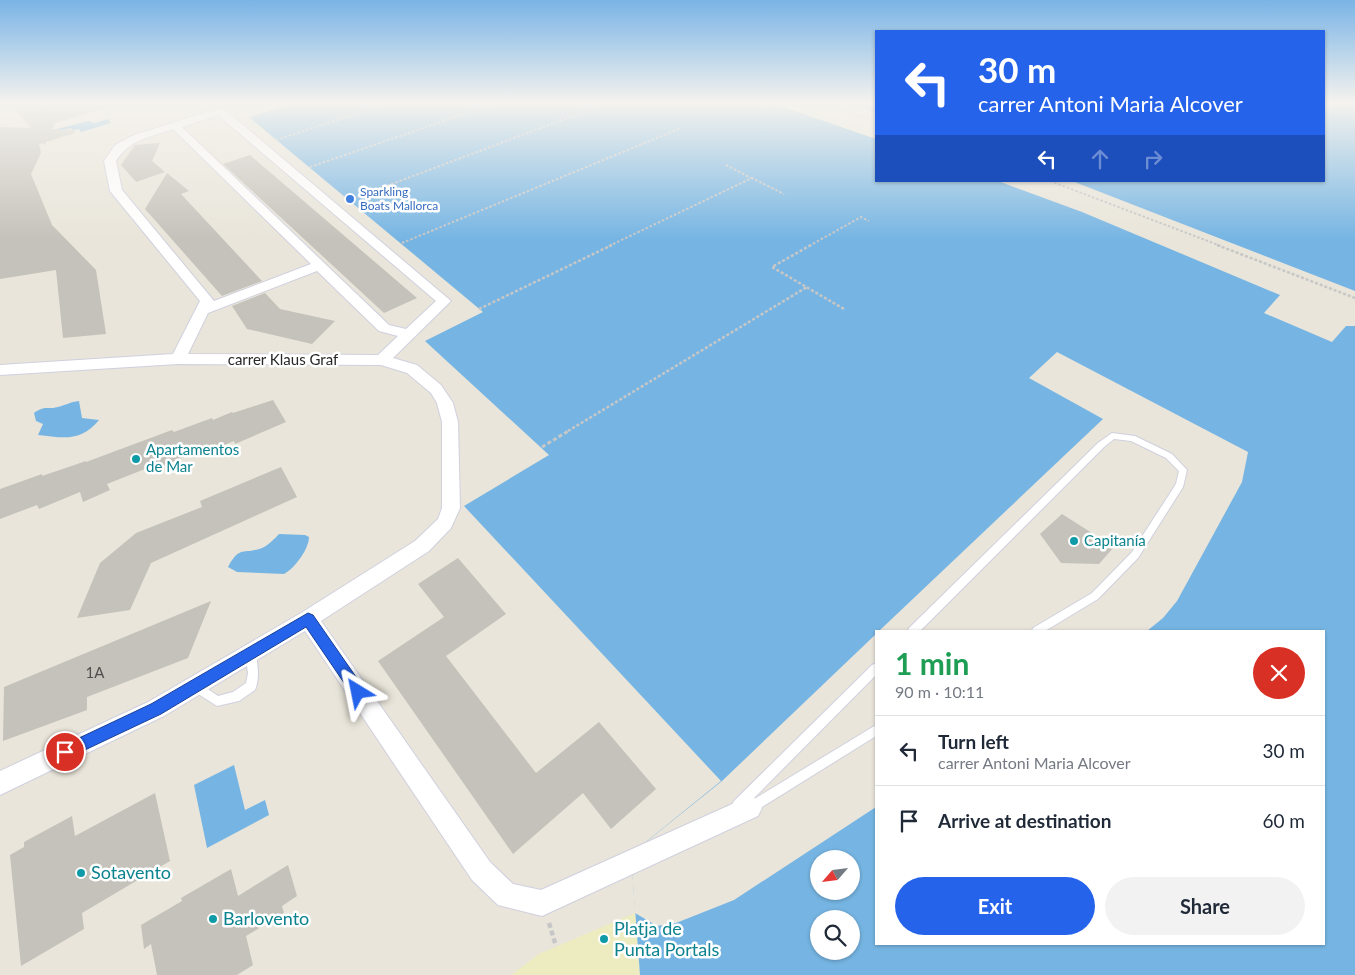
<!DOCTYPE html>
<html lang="en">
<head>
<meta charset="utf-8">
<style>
	:root { --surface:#fff; --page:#f2f2f3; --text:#1f2937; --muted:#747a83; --line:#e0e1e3; --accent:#2563eb }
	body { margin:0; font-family:Lato,sans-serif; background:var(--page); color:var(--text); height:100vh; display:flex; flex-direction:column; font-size:19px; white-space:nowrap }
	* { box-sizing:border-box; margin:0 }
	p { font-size:16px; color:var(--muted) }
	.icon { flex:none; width:28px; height:28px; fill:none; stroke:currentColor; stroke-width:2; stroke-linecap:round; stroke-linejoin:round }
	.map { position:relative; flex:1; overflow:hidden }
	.panel { position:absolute; left:875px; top:630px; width:450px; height:315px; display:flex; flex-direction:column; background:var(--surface); border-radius:0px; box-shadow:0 1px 4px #0004 }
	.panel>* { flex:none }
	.guide { position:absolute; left:875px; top:30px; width:450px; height:152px; border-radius:0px; box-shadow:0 1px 4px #0004; background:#2563eb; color:#fff; overflow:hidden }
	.needle { width:32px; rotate:242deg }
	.fabs { position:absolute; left:810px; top:850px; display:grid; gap:10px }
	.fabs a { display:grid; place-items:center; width:50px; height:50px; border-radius:50%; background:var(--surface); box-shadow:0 1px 4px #0004; font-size:25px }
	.pin { position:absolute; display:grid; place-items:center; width:42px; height:42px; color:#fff; margin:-21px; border:2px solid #fff; border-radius:50%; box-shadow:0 1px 5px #0007 }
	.me { position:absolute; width:55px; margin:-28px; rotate:325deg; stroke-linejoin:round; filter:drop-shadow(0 0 4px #0008) }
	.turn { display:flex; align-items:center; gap:18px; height:105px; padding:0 20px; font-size:22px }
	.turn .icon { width:65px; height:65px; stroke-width:2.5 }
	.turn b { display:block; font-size:35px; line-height:42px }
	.lanes { display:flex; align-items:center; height:48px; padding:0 20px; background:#0003; justify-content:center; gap:25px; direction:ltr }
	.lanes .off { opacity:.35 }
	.round { display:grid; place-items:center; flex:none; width:52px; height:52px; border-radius:26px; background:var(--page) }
	.summary { display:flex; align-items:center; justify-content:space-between; height:85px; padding:0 20px }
	h1 { font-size:30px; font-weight:700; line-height:38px; color:#1e9e55 }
	.primary-button { display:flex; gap:10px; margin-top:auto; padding:10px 20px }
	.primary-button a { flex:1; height:58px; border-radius:30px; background:var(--accent); color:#fff; font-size:20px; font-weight:700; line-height:58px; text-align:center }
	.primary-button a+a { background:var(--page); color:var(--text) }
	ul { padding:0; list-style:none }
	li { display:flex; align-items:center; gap:15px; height:70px; padding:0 20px; border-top:1px solid var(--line) }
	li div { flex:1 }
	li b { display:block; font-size:19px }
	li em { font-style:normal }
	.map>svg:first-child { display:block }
	.sand { fill:#ececc0 }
	.water { fill:#76b5e3; fill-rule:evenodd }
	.pier { fill:#e9e5da }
	.building { fill:#c4c2ba }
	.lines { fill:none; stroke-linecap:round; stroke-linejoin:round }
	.lane-casing { stroke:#d0d0df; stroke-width:2 }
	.street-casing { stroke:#d0d0df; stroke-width:2 }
	.path-far3 { stroke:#c7c7c7; stroke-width:2; stroke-dasharray:2.5 2; stroke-linecap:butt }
	.path-far2 { stroke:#c7c7c7; stroke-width:2.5; stroke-dasharray:3 2; stroke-linecap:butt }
	.path-far1 { stroke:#c7c7c7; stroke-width:3; stroke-dasharray:4 2.5; stroke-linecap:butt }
	.path { stroke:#c7c7c7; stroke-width:4.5; stroke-dasharray:5 3; stroke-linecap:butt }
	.lane { fill:#fff; fill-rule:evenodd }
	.street { fill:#fff; fill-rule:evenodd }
	.route { fill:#2563eb; stroke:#184099 }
	.shop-dot { fill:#3f7fe0; stroke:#fff; stroke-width:2 }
	.culture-dot { fill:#0f9aa8; stroke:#fff; stroke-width:2 }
	.labels { text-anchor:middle; stroke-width:5; stroke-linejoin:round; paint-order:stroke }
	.far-shop-label { font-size:12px; fill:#366cbe; stroke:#fff; text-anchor:start }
	.street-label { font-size:15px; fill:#282828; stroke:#fff }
	.culture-label { font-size:15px; fill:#0d838f; stroke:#fff; text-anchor:start }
	.near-number-label { font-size:15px; fill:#4f4e4c }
	.near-culture-label { font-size:18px; fill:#0d838f; stroke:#fff; text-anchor:start }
</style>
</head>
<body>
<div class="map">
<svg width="1355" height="975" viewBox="0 0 1355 975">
	<rect width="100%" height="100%" fill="#e9e5da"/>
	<path class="sand" d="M635,913L640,975H511L539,954Z"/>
	<path class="water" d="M298,102H876V181H1324V102H1355V975H640L631,854L721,781L464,506L549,455L425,341L483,312L249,117ZM876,631H1324V944H876ZM819,859H851V891H819ZM819,919H851V951H819Z
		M108,119L111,123L81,132L79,129L72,130L71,128L63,130L52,138L53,130L89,121L94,123Z
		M79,401L82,418L99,420C81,442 64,438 38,435L43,424L36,421L34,413C46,405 47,410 58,407C66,405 70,402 79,401Z
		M279,534L305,535L309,537C309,549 295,568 284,574L237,572L228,567C240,545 243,555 262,548C269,545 274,539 279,534Z
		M234,765L245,810L265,800L269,815L207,848L194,785Z"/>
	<path class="pier" d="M769,102H845L876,112V139Z
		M998,181H1072L1355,291V326H1346L1332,342L1264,313L1280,295L1082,212Z
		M1057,352L1248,452L1242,482L1177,601L1163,618L1147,631H879L1103,419L1029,378Z
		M876,634V807L734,900L676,923L657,926L635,913L631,854L722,781Z"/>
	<path class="building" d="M30,102H41L44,106L56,102H110L111,107L55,123L52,129L75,130V133L46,142L45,145L43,143L39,144L41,153L31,174L52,225L96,270L106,334L63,338L56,270L0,279V127L31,128L13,107Z
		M160,143L152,161L165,172L136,182L121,165L135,145Z
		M250,155L417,298L384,313L223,164Z
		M167,173L189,191L181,194L262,281L222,296L145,209Z
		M265,293L280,309L335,321L312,344L247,329L232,306Z
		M273,400L286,422L235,444L234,441L193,458L191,454L151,471L150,467L107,484L110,490L83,502L80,492L39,509L37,505L0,519V489L42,474V476L86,461V462L172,430L174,432L212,418L213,420L232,412L233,413Z
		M281,467L297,497L151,563L130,610L77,618L100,563L136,533L202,507L200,501Z
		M1062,514L1114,547L1099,564L1061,563L1040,534Z
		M458,558L506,614L446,656L536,773L599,722L656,789L611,829L583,793L513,854L378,661L444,617L418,584Z
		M211,601L188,658L87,697V710L3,741L4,687Z
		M155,793L170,861L82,913L84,929L21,966L10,855L24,847V842L72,816L75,836Z
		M288,865L297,896L282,906L284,913L246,936L253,965L237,975H157L151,944L144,949L141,925L182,901L181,898L231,869L238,896Z"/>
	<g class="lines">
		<defs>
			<path id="lane" d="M1112,433L1135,436L1172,454L1187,470L1183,487L1138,558L1098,599L1045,631H1032L1033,628L1092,593L1132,552L1176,484L1179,471L1166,458L1131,441L1114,439L1104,447L920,631H908L909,628L1098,443Z
				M250,648L254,650C258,662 260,677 255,690L239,701L217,706L192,690L191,686L192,682L196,681L218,696L233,692L246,683L248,673L245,653L246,650Z
				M876,663V675L751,801L876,725V736L754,812L750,814L746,812L744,807L738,811L734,809L732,805L734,801L872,665Z"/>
			<path id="street" d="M220,108L224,109L451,301L393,358L417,365L441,385L453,403L458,422L460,508L451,528L429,551L321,621L490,862L513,884L541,890L750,796L758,800L762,808L758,816L542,916L498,905L472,880L305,631L164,716L0,795V771L148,702L301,613L415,541L438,519L442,508V422L437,403L431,393L407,373L381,365L178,364L0,375V365L173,354L200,301L110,191L104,161L115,145L134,135ZM218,115L436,301L406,329L389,325L182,127ZM173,129L311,264L214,301L122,190L116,161C129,140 150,137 173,129ZM317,271L379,331L398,336L378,355L188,354L208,313Z"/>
		</defs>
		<use href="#lane" class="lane-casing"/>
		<use href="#street" class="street-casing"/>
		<path class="path-far3" d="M820,102L876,122
			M251,118L302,102
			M276,140L392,102
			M726,165L751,178
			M310,167L499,102
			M1050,181L1221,246
			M349,200L610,102
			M402,243L681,128
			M609,246L752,178L784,194
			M809,246L861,217L869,221"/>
		<path class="path-far2" d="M811,245L772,267L844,309
			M1217,245L1355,298
			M479,309L612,245
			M568,431L807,287"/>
		<path class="path-far1" d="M542,447L570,430"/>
		<path class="path" d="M549,923L556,946"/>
		<use href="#lane" class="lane"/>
		<use href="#street" class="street"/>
	</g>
	<linearGradient id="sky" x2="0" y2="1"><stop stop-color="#7ab4e6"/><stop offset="0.43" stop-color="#f5f3ee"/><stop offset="1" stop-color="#f5f3ee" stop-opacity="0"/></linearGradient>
	<rect width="1355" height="239" fill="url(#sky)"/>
	<path class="route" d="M308,613L313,615L363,687L365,692L363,696L358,698L353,696L306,627L161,714L70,757L65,759L60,757L58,752L60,747L151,704Z"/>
	<circle class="shop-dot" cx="350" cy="199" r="5"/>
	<g class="culture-dot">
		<circle cx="136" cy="459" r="5"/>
		<circle cx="1074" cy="541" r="5"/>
		<circle cx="81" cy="873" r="5"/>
		<circle cx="213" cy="919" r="5"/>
		<circle cx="604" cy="939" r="5"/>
	</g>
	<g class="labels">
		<g class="far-shop-label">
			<text x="360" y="196">Sparkling<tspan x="360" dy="14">Boats Mallorca</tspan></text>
		</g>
		<g class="street-label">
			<text x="283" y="365">carrer Klaus Graf</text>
		</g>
		<g class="culture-label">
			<text x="146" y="455">Apartamentos<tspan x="146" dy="17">de Mar</tspan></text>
			<text x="1084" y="546">Capitanía</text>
		</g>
		<g class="near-number-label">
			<text x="95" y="678">1A</text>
		</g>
		<g class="near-culture-label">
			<text x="91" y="879">Sotavento</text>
			<text x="223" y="925">Barlovento</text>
			<text x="614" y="935">Platja de<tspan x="614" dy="21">Punta Portals</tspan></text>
		</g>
	</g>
</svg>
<div class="fabs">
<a><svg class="needle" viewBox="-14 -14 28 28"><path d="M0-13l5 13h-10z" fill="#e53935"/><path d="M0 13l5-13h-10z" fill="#747a83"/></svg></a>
<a><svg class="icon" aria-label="search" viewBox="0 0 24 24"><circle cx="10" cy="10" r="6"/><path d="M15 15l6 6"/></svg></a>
</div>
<div class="pin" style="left:65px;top:752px;background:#d93025"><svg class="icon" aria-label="arrive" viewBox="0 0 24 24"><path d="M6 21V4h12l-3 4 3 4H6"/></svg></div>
<svg class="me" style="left:358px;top:692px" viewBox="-20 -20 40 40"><path d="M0-17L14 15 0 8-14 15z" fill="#2563eb" stroke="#fff" stroke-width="4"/></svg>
<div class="guide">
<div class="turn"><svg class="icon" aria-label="left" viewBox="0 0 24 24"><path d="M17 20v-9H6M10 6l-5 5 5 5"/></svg><div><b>30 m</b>carrer Antoni Maria Alcover</div></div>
<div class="lanes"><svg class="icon" aria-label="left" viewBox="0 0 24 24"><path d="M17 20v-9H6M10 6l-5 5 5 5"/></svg><svg class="icon off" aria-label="ahead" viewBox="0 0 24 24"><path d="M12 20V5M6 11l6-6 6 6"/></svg><svg class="icon off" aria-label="right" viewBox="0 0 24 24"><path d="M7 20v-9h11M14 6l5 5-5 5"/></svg></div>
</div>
<section class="panel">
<div class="summary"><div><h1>1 min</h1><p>90 m · 10:11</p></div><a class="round" style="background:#d93025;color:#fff"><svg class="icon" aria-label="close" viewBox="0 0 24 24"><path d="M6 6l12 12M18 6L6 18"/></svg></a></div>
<ul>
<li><svg class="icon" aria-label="left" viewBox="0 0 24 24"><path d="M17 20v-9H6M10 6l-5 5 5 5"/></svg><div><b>Turn left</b><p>carrer Antoni Maria Alcover</p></div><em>30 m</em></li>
<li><svg class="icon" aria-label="arrive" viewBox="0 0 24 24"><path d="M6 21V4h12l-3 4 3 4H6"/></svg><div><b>Arrive at destination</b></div><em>60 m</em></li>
</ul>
<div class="primary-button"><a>Exit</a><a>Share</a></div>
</section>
</div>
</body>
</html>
